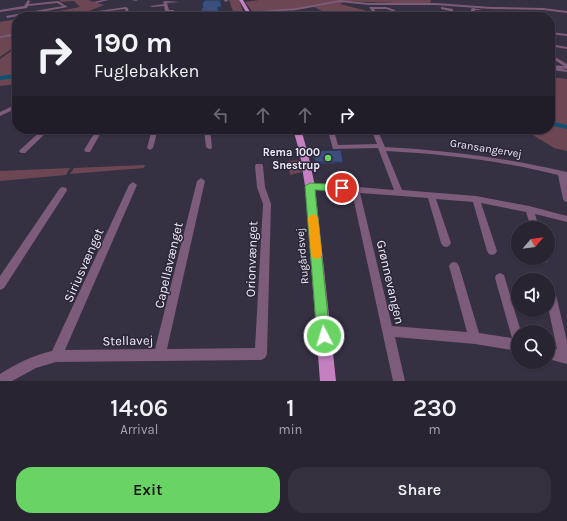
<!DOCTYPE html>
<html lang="en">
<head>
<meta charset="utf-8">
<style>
	:root { --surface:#282432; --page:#34303e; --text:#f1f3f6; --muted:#a5a4ac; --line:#44414d; --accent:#69d464 }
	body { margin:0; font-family:Karla,sans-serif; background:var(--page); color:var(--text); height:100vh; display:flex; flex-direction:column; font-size:15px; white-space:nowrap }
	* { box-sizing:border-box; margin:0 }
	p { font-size:13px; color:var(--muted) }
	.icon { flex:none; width:22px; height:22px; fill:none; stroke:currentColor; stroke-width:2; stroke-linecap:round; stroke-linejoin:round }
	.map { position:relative; height:381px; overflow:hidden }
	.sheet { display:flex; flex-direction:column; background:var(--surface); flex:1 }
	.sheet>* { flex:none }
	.hud { position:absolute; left:12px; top:12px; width:543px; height:122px; border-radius:16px; box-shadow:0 1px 3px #0004,0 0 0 1px var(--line); background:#282432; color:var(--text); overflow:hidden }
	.needle { width:26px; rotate:61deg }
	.controls { position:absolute; left:511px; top:221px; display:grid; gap:8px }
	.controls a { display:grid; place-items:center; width:44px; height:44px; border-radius:50%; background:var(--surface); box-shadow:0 1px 3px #0004,0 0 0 1px var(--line); font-size:20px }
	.pin { position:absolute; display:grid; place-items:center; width:34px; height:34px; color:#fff; margin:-17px; border:2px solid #fff; border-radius:50%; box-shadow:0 1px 4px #0007 }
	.me { position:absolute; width:44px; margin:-22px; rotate:355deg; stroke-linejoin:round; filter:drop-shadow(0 0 3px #0008) }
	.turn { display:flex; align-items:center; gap:14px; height:84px; padding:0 16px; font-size:18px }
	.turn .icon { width:52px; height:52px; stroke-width:2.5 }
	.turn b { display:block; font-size:28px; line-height:34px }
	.lanes { display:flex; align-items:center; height:38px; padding:0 16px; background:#0003; justify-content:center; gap:20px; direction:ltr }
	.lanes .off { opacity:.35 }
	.eta { display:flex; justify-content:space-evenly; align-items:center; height:68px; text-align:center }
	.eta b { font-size:24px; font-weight:600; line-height:28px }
	.button { display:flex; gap:8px; margin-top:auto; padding:8px 16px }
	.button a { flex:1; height:46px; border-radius:16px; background:var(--accent); color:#111; font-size:16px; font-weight:600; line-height:46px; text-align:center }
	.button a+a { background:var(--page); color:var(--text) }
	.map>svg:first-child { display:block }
	.green { fill:#6c4753 }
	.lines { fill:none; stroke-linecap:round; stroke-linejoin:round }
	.river { fill:#0f5272; fill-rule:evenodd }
	.minor { fill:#7d5b7b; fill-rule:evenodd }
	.major { fill:#c580c2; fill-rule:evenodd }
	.wall { fill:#33436b }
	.shaded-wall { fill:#293757 }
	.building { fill:#3b4e7c; stroke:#293757 }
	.route { fill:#69d464; stroke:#448a41 }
	.slow { fill:#f59e0b }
	.poi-dot { fill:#69d464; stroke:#2b2638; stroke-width:1.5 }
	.labels { text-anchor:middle; stroke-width:3; stroke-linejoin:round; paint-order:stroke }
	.street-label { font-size:11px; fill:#efecf9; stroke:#2b2638 }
	.poi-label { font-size:11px; font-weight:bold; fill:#efecf9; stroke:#2b2638; text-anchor:end }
	.near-street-label { font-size:13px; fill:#efecf9; stroke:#2b2638 }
</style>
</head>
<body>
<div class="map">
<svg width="567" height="381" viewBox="0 0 567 381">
	<rect width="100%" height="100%" fill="#353042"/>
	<path class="green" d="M61,0H88L104,5L74,17H27L80,7L74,1L59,2Z
		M229,0H239L245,17H235Z
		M259,0H431L430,3L420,4L340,1L302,8L257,12L252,11L245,2Z
		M337,2H344L340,4L371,12L369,17H336L321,15L322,11L314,7Z
		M294,10L298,13C306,12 316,14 323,17H254L253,15Z
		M17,19V21L13,22L17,27L16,34L0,36V22Z
		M17,35V45L0,57V37Z
		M17,47V84L0,86V59Z
		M550,77L567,79V151L554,148L523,129H550Z
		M300,160L302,172L290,175L288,161Z
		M145,165L144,168L70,174L74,168Z
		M70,168L66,175L0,181V171Z"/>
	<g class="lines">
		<path class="river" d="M17,74V78L0,80V76Z
			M550,121L567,125V129L550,125Z"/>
		<path class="minor" d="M28,0L30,1L29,4L58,1L68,7L7,18L6,16L63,6L57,3L28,6L27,8L0,12V10L24,6Z
			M102,0H109L96,3L94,2Z
			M132,0H138L136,1Z
			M224,0H228V1L225,2Z
			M340,0L368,3H436L491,7L543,8L567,11V13L543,10L491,9L436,5H368L340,2L297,10L249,13L247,12L297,8Z
			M165,1L180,2L167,3L169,10H174V12L130,17H111L126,15L125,9L93,13L91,12L126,7L128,8L129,14L165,11L164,6L152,7L150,6L164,4L163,2Z
			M369,7H386L395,10L393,14L419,15L425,17L391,16L389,15L392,11L386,9H374L376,12L383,14L379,17H375L378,14L373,13Z
			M441,7L453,9V17H447L450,15V11L441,9Z
			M473,8L482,10H475L474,13L493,15L492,12L494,11L496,12L497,16L494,17L471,15V9Z
			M526,11L527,13L522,14L520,16L500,13L502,12L518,14L519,12Z
			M550,32L567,34V36L550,34Z
			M17,33V35L0,38V36Z
			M550,44L567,47V49L550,46Z
			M550,54L567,64V69L560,68L567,70V72L552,70L551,65L564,66L550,57Z
			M17,104V108L0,116V112Z
			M43,129H50L25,153H21L19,151L21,149Z
			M97,129H103L90,152H86L84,150Z
			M152,129H158L153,148L150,150L147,148Z
			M204,129H210L212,147L211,149H209L206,147Z
			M331,129L334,131L338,145L377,144L371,129H377L385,147C446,150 507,158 567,172V202L564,201L563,199L558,175C502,161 445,154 386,151L402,190L476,196L529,206L567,216V222L535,214L539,228H531L526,212L481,203L497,251L495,254L492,255L489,254L487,251L473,202L436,199L451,243L449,246L446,247L443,246L441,243L428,198L360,193L392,326L467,332L449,266L451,263L454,262L457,263L459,266L479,333L512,338L495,278L496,275L500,273L504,275L521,332H518V351L475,344L395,337L405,381H393L352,192L310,189L306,186L310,183L394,190L378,148L333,149L328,131Z
			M485,129H500L515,132L516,133L513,135L488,131Z
			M256,164H262L263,166L265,187L271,204L267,354L265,358L261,360L56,362L36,368L12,381H0V374C16,364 33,355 52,351L129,185L133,182L137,185L65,350L155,349L197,181L201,178L205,181L167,349L255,348L263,204L257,187L255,166Z
			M63,187L66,188L67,190L66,192L4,288L0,290V276L60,188Z
			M548,256L549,259L547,262L544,263L541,262L539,258H548Z
			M549,282L553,284L554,287L567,341V364L548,359V347L557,349L548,307Z"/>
		<path class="major" d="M239,0H243L253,17H249Z
			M293,129H301L308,154L315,186L336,381H320L305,186L300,154Z"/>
	</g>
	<path class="wall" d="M314,151L343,162V163L315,164Z"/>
	<path class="shaded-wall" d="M218,7H222V12L219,13Z"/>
	<path class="building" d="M204,0H220L222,7H218L219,17H202L201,8H203L202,2H204Z
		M341,150L343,162H315L314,151Z"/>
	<path class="route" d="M310,183L342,185L347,188L342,191L315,190L330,336L328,340L324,342L319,340L317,336L305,186Z"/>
	<path class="slow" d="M313,214L317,216L318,218L322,255L320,258L316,259L313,258L311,255L308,218L310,216Z"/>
	<circle class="poi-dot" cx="328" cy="158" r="4"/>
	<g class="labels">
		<g class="street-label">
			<text transform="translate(486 148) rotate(9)" y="4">Gransangervej</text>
			<text transform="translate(302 256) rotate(-95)" y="4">Rugårdsvej</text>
		</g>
		<g class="poi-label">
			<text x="320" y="156">Rema 1000<tspan x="320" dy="13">Snestrup</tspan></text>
		</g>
		<g class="near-street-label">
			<text transform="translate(251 259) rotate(-88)" y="5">Orionvænget</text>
			<text transform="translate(83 265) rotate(-66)" y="5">Siriusvænget</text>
			<text transform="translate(168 265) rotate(-77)" y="5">Capellavænget</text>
			<text transform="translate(391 282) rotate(77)" y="5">Grønnevangen</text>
			<text transform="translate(128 340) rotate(-1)" y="5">Stellavej</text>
		</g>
	</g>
</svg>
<div class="controls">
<a><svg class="needle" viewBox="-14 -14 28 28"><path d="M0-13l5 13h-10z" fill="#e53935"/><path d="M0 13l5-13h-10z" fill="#a5a4ac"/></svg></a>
<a><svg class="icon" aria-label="sound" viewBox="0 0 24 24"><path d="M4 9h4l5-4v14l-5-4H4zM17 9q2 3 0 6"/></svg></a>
<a><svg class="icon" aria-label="search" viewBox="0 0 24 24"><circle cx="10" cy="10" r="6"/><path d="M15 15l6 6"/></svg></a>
</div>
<div class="pin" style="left:342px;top:188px;background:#d93025"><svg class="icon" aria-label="arrive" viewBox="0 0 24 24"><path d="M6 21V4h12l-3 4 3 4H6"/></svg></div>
<svg class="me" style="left:324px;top:336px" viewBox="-20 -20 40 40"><circle r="17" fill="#69d464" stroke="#fff" stroke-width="3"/><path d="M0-11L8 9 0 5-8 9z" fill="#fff"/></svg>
<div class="hud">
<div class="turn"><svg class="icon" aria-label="right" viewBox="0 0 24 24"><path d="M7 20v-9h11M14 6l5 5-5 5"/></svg><div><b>190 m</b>Fuglebakken</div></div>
<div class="lanes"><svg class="icon off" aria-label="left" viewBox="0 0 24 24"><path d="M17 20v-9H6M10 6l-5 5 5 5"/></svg><svg class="icon off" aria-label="ahead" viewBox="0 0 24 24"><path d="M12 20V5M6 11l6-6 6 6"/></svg><svg class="icon off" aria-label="ahead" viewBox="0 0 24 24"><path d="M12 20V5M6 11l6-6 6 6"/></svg><svg class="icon" aria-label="right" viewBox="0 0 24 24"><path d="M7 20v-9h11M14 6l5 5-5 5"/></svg></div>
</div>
</div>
<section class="sheet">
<div class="eta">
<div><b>14:06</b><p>Arrival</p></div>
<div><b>1</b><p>min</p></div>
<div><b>230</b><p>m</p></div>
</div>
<div class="button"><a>Exit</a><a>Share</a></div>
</section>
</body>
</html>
